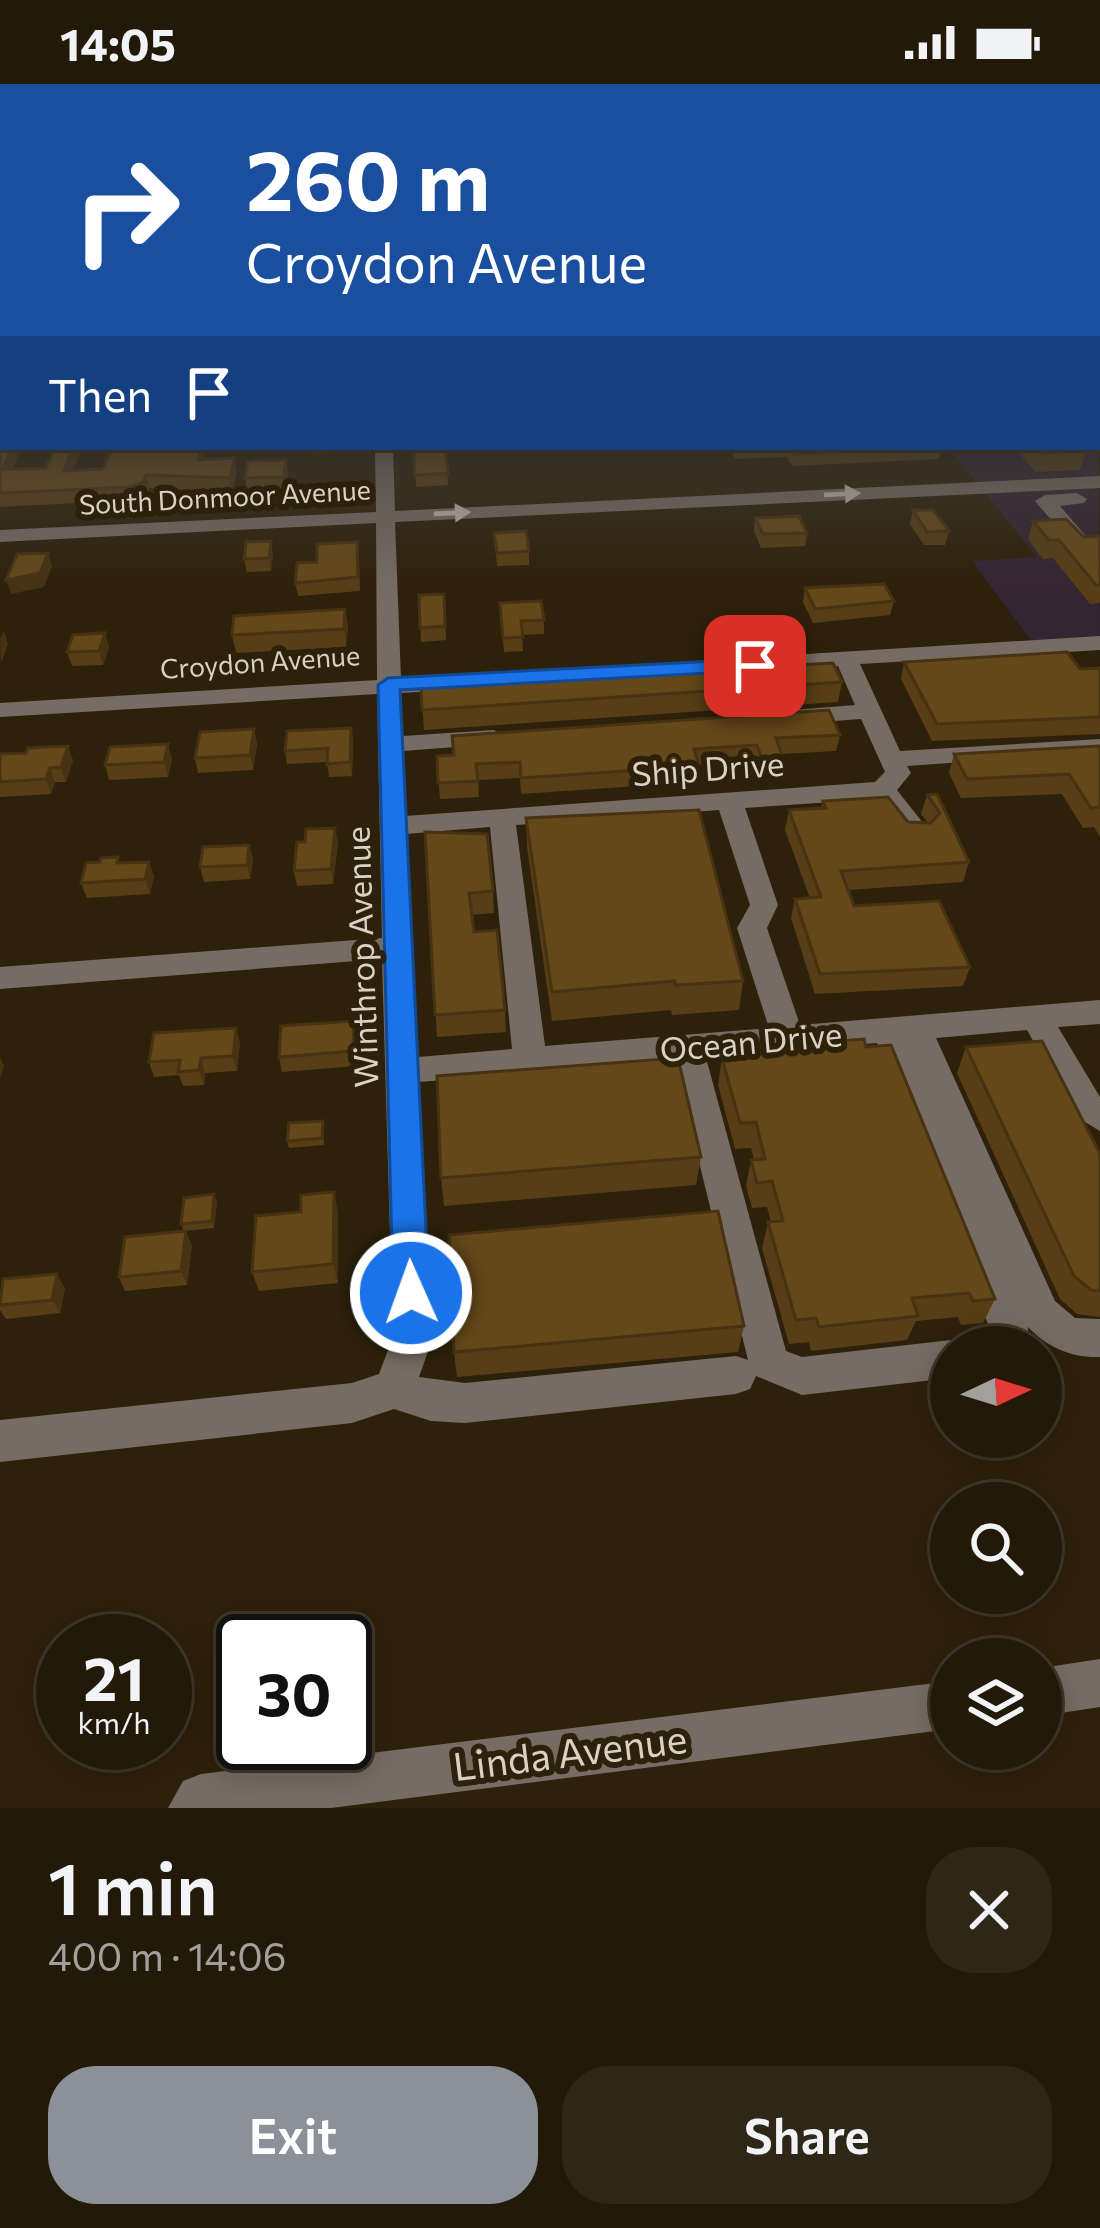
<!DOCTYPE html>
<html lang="en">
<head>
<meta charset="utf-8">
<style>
	:root { --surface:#221908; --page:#2e2616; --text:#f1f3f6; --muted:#a2a09c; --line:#3f3829; --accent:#8c9099 }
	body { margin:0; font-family:Commissioner,sans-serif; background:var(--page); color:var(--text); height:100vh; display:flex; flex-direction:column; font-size:45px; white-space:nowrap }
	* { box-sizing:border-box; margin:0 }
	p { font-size:39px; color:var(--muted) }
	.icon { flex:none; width:66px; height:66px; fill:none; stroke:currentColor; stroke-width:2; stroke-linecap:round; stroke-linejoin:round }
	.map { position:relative; height:1724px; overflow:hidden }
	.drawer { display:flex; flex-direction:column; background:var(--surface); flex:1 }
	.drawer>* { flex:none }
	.hud { position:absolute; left:0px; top:0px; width:1101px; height:366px; box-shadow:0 6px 30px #0003,0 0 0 3px var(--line); background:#1a4fa0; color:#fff; overflow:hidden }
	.needle { width:78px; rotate:86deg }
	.fabs { position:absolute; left:930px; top:1242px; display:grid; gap:24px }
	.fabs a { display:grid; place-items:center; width:132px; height:132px; border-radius:50%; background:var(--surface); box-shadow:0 6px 30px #0003,0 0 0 3px var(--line); font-size:60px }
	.speed { position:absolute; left:36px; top:1530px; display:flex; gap:24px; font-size:60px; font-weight:700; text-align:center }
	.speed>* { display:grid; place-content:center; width:156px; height:156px; border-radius:50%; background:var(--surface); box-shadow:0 6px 30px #0003,0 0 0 3px var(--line); line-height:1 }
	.speed small { font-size:30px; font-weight:400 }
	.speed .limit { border:6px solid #111; border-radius:18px; background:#fff; color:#111 }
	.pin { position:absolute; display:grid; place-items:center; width:102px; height:102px; color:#fff; margin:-51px; border-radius:24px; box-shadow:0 6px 18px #0006 }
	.me { position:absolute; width:132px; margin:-66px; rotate:358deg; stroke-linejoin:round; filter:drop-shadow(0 0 9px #0008) }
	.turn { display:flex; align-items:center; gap:42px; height:252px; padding:0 48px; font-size:54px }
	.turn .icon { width:156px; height:156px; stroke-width:2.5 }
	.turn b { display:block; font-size:84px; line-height:102px }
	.then { display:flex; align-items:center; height:114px; padding:0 48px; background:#0003; gap:24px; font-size:45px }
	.round { display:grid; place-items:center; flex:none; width:126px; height:126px; border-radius:48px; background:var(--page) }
	.headline { display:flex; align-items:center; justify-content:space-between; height:204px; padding:0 48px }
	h1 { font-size:72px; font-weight:600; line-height:90px }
	.cta { display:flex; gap:24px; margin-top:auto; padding:24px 48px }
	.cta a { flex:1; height:138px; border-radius:48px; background:var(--accent); color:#fff; font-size:48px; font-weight:600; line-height:138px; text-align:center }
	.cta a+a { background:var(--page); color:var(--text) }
	.status { display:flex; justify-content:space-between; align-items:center; height:84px; padding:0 60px; background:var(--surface); direction:ltr }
	.status svg { height:33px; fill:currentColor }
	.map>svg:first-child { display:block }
	.commercial { fill:#342532 }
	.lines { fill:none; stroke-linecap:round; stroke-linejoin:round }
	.minor { fill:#766c63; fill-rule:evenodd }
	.major { fill:#cab6a3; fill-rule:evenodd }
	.wall { fill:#573e16 }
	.shaded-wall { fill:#473212 }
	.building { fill:#654819; stroke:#473212; stroke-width:3 }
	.oneway { fill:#c1b8ac }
	.route { fill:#1a73e8; stroke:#114b97; stroke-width:3 }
	.labels { text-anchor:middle; stroke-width:12; stroke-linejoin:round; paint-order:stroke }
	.far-street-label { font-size:27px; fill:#dad1c4; stroke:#2e210b }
	.street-label { font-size:33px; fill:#dad1c4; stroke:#2e210b }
	.near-street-label { font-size:39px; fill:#dad1c4; stroke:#2e210b }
</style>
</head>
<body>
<div class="status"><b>14:05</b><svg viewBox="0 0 49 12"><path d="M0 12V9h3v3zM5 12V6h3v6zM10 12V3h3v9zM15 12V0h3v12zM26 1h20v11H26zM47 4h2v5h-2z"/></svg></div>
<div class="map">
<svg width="1100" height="1724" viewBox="0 0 1100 1724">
	<rect width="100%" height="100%" fill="#2e210b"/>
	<path class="commercial" d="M1098,351L1100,554L1031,557L972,477L1037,473L948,363H1098Z"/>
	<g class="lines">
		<path class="minor" d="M1098,288H1100V298H1098Z
			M0,325H3V335H0Z
			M375,363H393L395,427L1100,392V404L395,438L401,595L1100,552V566L860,580L900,667L1100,655V667L1092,669L907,682L911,689L897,706L930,748L926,754H906L876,715L745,724L778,821L767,844L800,941L1100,916V940L1058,943L1100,1013V1047L1075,1032L1027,946L936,954L1055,1217L1075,1234L1100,1235V1273C1072,1274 1048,1264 1028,1243L1029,1263H989L988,1240L877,959L706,974L786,1267L802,1273L951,1256L966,1263H951V1294L802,1311L756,1292L750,1305L736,1310L465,1339L431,1337L394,1325L352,1339L0,1378V1336L352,1299L379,1290L393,1253L382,875L0,905V883L382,854L377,610L0,633V619L377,596L376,439L0,458V446L376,428ZM838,582L855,621L793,626L781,633L793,640L861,635L885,688L875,698L405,732L403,667L494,660L506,653L494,646L403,652L401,609ZM719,726L750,821L737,844L769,944L545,962L516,741ZM490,743L512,965L418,973L406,750ZM674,977L748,1276L736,1272L465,1299L419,1293L433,1253L419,998Z
			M1077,409L1087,415L1084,419L1060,422L1090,457L1100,456V468L1078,467L1035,417L1045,411Z
			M1100,1575V1623L1041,1632V1584Z
			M951,1597V1645L331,1724H168L183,1697L201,1690Z"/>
		<path class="major" d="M1098,328H1100V340H1098Z"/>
	</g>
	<path class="wall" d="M0,344L3,363H23L12,385L46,384L82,363L73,386L103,385L113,363H206L204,376L237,387L232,407L149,404L147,412L134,416L0,423Z
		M314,363H351V368L315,370Z
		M414,363H457V366L446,367L448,401L416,403Z
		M729,363H941L939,375L792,382L787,373L735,375Z
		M1013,363H1082L1086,367L1080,386L1036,388Z
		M288,388L286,405L247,407L245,394Z
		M913,426L949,447L945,461H924L910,440Z
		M755,434L807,449L805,462L761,464L754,447Z
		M1033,437L1084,453L1100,452V519L1090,520L1053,474L1043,475L1028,455Z
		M494,449L529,467V481L497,482Z
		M273,470L271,487L247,488L244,475Z
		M359,472L360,507L298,512L295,499Z
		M805,504L894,517L890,531L813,539L803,518Z
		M444,510L446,556L421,558L419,511Z
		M500,519L544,536V550L522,551L523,567L504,568Z
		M345,525L348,543L346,563L236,569L232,551Z
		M105,549L109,563L103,581L72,582L67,568Z
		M904,578L1080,585L1100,584V650L932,657L901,595Z
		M842,598L838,618L424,646L421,601Z
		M351,644L353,657L352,692L329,693L327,678L287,680L285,667Z
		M254,645L257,660L253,686L198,689L195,674Z
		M840,651L836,667L782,670L784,677L782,693L761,694L755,677L698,681L696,694L668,696V700L521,710L520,694L478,696L479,713L440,715L437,672Z
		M1100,662V753L1094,743L1083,744L1062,710L961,714L949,689L954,670Z
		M0,670L73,676L66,698H55L51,710L0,713Z
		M172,675L168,693L109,696L105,681Z
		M937,710L969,778L963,798L848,806L854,822L970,883L963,902L815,910L791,834L795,815L810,814L785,746L789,726L821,725L823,717L908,738L928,739L921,730L927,711Z
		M526,734L743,897L739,926L672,931L671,926L552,937L527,763Z
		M425,748L493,807L494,829L471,831L474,848L505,926L506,948L437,953Z
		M305,758L338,759L333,800L297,802L294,787Z
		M249,761L253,776L250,795L204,798L200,783Z
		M121,779L154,792L150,810L87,814L81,799Z
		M357,952L356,982L282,988L279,973Z
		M240,958L237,987L205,989L204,1001L183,1002L179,991L154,993L149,978Z
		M813,959L866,963L995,1215L983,1239L961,1241L958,1233L916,1237L907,1256L811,1267L809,1258L789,1260L762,1164L768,1138H771L767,1123L752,1124L746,1102L751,1076H754L751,1064L735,1065L718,1001L722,974L736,973L737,967L812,963Z
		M966,963L1100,1070V1233L1077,1230L1060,1215L957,989Z
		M323,1037L324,1061L289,1064L287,1057Z
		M701,1073L696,1101L444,1122L441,1094Z
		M217,1118L214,1144L184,1147L181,1140Z
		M338,1128V1199L259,1207L252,1188Z
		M192,1161L187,1201L125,1207L119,1193Z
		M65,1204L60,1229L6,1235L0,1226V1221Z
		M744,1242L738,1268L457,1293L454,1268Z"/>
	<path class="shaded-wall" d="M13,363H23L6,399L2,386Z
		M73,363H82L67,400L64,387Z
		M201,363H206L201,389L198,376Z
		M234,374L237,387L232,407L230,394Z
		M286,376L288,388L286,405L284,393Z
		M146,391L149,404L147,412L134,416L131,403Z
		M271,457L273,470L271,487L269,474Z
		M48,469L52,482L44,503L11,510L6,496Z
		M345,525L348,543L346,563L344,545Z
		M4,546L8,560L1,579L0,555Z
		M105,549L109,563L103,581L99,567Z
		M351,644L353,657L352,692L350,678Z
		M254,645L257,660L253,686L250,671Z
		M168,660L172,675L168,693L164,678Z
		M68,662L73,676L66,698L61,683Z
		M50,684L55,698L51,710L46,695Z
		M335,744L338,759L333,800L331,785Z
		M249,761L253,776L250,795L247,781Z
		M149,778L154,792L150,810L145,795Z
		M354,937L357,952L356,982L353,967Z
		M236,944L240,958L237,987L233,972Z
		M0,973L4,982L0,995Z
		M201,974L205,989L204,1001L199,986Z
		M334,1108L338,1128V1199L333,1180Z
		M214,1110L217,1118L214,1144L212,1137Z
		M186,1147L192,1161L187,1201L181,1187Z
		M57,1190L65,1204L60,1229L52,1216Z"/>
	<path class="building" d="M0,344H3V363H13L2,386L46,384L55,363H73L64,387L103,385L113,363H201L198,376L234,374L230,394L146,391L143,398L131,403L0,409Z
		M414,363H445L448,389L415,391Z
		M789,363H941L794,370Z
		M1035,363H1082L1086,367L1041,369Z
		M286,376L284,393L245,394L248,377Z
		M913,426H933L949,447L927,448Z
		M799,432L807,449L763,450L755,434Z
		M1066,435L1084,453L1100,452V501H1096L1059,456H1049L1033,437Z
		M526,447L529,467L497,469L494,449Z
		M271,457L269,474L244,475L246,458Z
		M357,458L358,493L295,499L297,479L317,478V460Z
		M48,469L40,489L6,496L17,470Z
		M884,500L894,517L815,525L805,504Z
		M444,510L445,542L420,544L419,511Z
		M541,517L544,536L521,537L523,553L503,554L500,519Z
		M345,525L344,545L232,551L234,532Z
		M105,549L99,567L67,568L73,551Z
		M1067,568L1080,585L1100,584V633L937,640L904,578Z
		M833,579L842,598L422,626L421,601Z
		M829,626L840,651L776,654L784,677L763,678L757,661L694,665L698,678L668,680L669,684L521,694L520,678L476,680L478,697L438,699L437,672L454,671L452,652Z
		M351,644L350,678L327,680L328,664L285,667L287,647Z
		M254,645L250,671L195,674L200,648Z
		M168,660L164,678L105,681L110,663Z
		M68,662L61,683L50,684L46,695L0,698V670L26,669L28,664Z
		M1100,662V723L1091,724L1069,690L967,695L954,670Z
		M937,710L969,778L841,787L854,822L939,817L970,883L820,890L795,815L821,813L789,726L826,724L823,717L888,713L908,738L931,739L940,729L927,711Z
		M699,726L743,897L675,901V897L552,908L526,734Z
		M335,744L331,785L294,787L297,758H305L306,745Z
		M425,748L487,750L493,807L469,809L474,848L497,846L505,926L435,931Z
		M249,761L247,781L200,783L203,763Z
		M118,773L117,779L149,778L145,795L81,799L86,779L100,778L101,774Z
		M354,937L353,967L279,973L281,942Z
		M236,944L233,972L201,974L199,986L178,988L180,976L149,978L154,949Z
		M864,955L866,963L891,961L995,1215L973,1217L969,1209L912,1214L918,1232L819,1243L816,1234L796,1236L768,1138L783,1137L772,1097L757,1099L751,1076L765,1075L756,1038L740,1039L722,974L738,973L737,967L814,963L813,959Z
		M1042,957L1100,1070V1207L1091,1206L1074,1192L966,963Z
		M678,974L701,1073L441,1094L437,992Z
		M323,1037L322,1054L287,1057L289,1039Z
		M334,1108L333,1180L252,1188L256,1132L301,1128V1111Z
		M214,1110L212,1137L181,1140L184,1114Z
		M718,1127L744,1242L454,1268L449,1151Z
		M186,1147L181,1187L119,1193L125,1153Z
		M57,1190L52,1216L0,1221L3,1195Z"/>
	<defs><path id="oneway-solid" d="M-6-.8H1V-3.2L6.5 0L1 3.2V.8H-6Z" transform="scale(3)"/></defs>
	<g class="oneway">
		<use href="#oneway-solid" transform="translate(842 410) rotate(-3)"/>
		<use href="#oneway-solid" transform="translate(452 429) rotate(-3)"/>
	</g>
	<linearGradient id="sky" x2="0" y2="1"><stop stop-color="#191206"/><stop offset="0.52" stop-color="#46433f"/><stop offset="1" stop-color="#46433f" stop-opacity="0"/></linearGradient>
	<rect width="1100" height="509" fill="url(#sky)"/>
	<path class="route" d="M755,575L766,582L763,586L400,606L429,1209L423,1220L411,1225L399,1220L393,1209L378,601L388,594Z"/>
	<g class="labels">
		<g class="far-street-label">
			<text transform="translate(225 414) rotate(-3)" y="9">South Donmoor Avenue</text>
			<text transform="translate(260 579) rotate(-4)" y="9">Croydon Avenue</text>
		</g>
		<g class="street-label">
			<text transform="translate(708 685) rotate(-4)" y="12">Ship Drive</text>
			<text transform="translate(362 873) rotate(-92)" y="12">Winthrop Avenue</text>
			<text transform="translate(751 958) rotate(-5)" y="12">Ocean Drive</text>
		</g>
		<g class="near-street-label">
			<text transform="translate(570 1669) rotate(-7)" y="14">Linda Avenue</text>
		</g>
	</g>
</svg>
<div class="fabs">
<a><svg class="needle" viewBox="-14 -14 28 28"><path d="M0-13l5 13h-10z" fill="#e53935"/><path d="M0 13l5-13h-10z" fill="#a2a09c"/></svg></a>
<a><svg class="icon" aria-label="search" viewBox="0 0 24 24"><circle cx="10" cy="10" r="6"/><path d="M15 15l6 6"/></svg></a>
<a><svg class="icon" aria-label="layers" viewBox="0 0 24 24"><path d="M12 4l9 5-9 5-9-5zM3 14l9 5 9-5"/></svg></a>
</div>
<div class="speed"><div>21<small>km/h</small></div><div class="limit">30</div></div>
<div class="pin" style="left:755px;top:582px;background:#d93025"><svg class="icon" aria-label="arrive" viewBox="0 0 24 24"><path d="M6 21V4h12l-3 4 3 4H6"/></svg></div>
<svg class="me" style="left:411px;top:1209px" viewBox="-20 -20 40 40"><circle r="17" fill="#1a73e8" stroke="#fff" stroke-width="3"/><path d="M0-11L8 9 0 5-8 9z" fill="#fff"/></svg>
<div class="hud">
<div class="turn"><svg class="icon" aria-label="right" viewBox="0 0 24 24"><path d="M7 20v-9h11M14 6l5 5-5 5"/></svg><div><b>260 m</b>Croydon Avenue</div></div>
<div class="then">Then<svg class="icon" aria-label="arrive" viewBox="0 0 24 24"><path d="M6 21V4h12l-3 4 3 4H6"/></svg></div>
</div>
</div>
<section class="drawer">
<div class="headline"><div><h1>1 min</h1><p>400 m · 14:06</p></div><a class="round"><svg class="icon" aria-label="close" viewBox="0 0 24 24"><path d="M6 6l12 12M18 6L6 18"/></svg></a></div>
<div class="cta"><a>Exit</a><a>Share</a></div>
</section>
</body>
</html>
